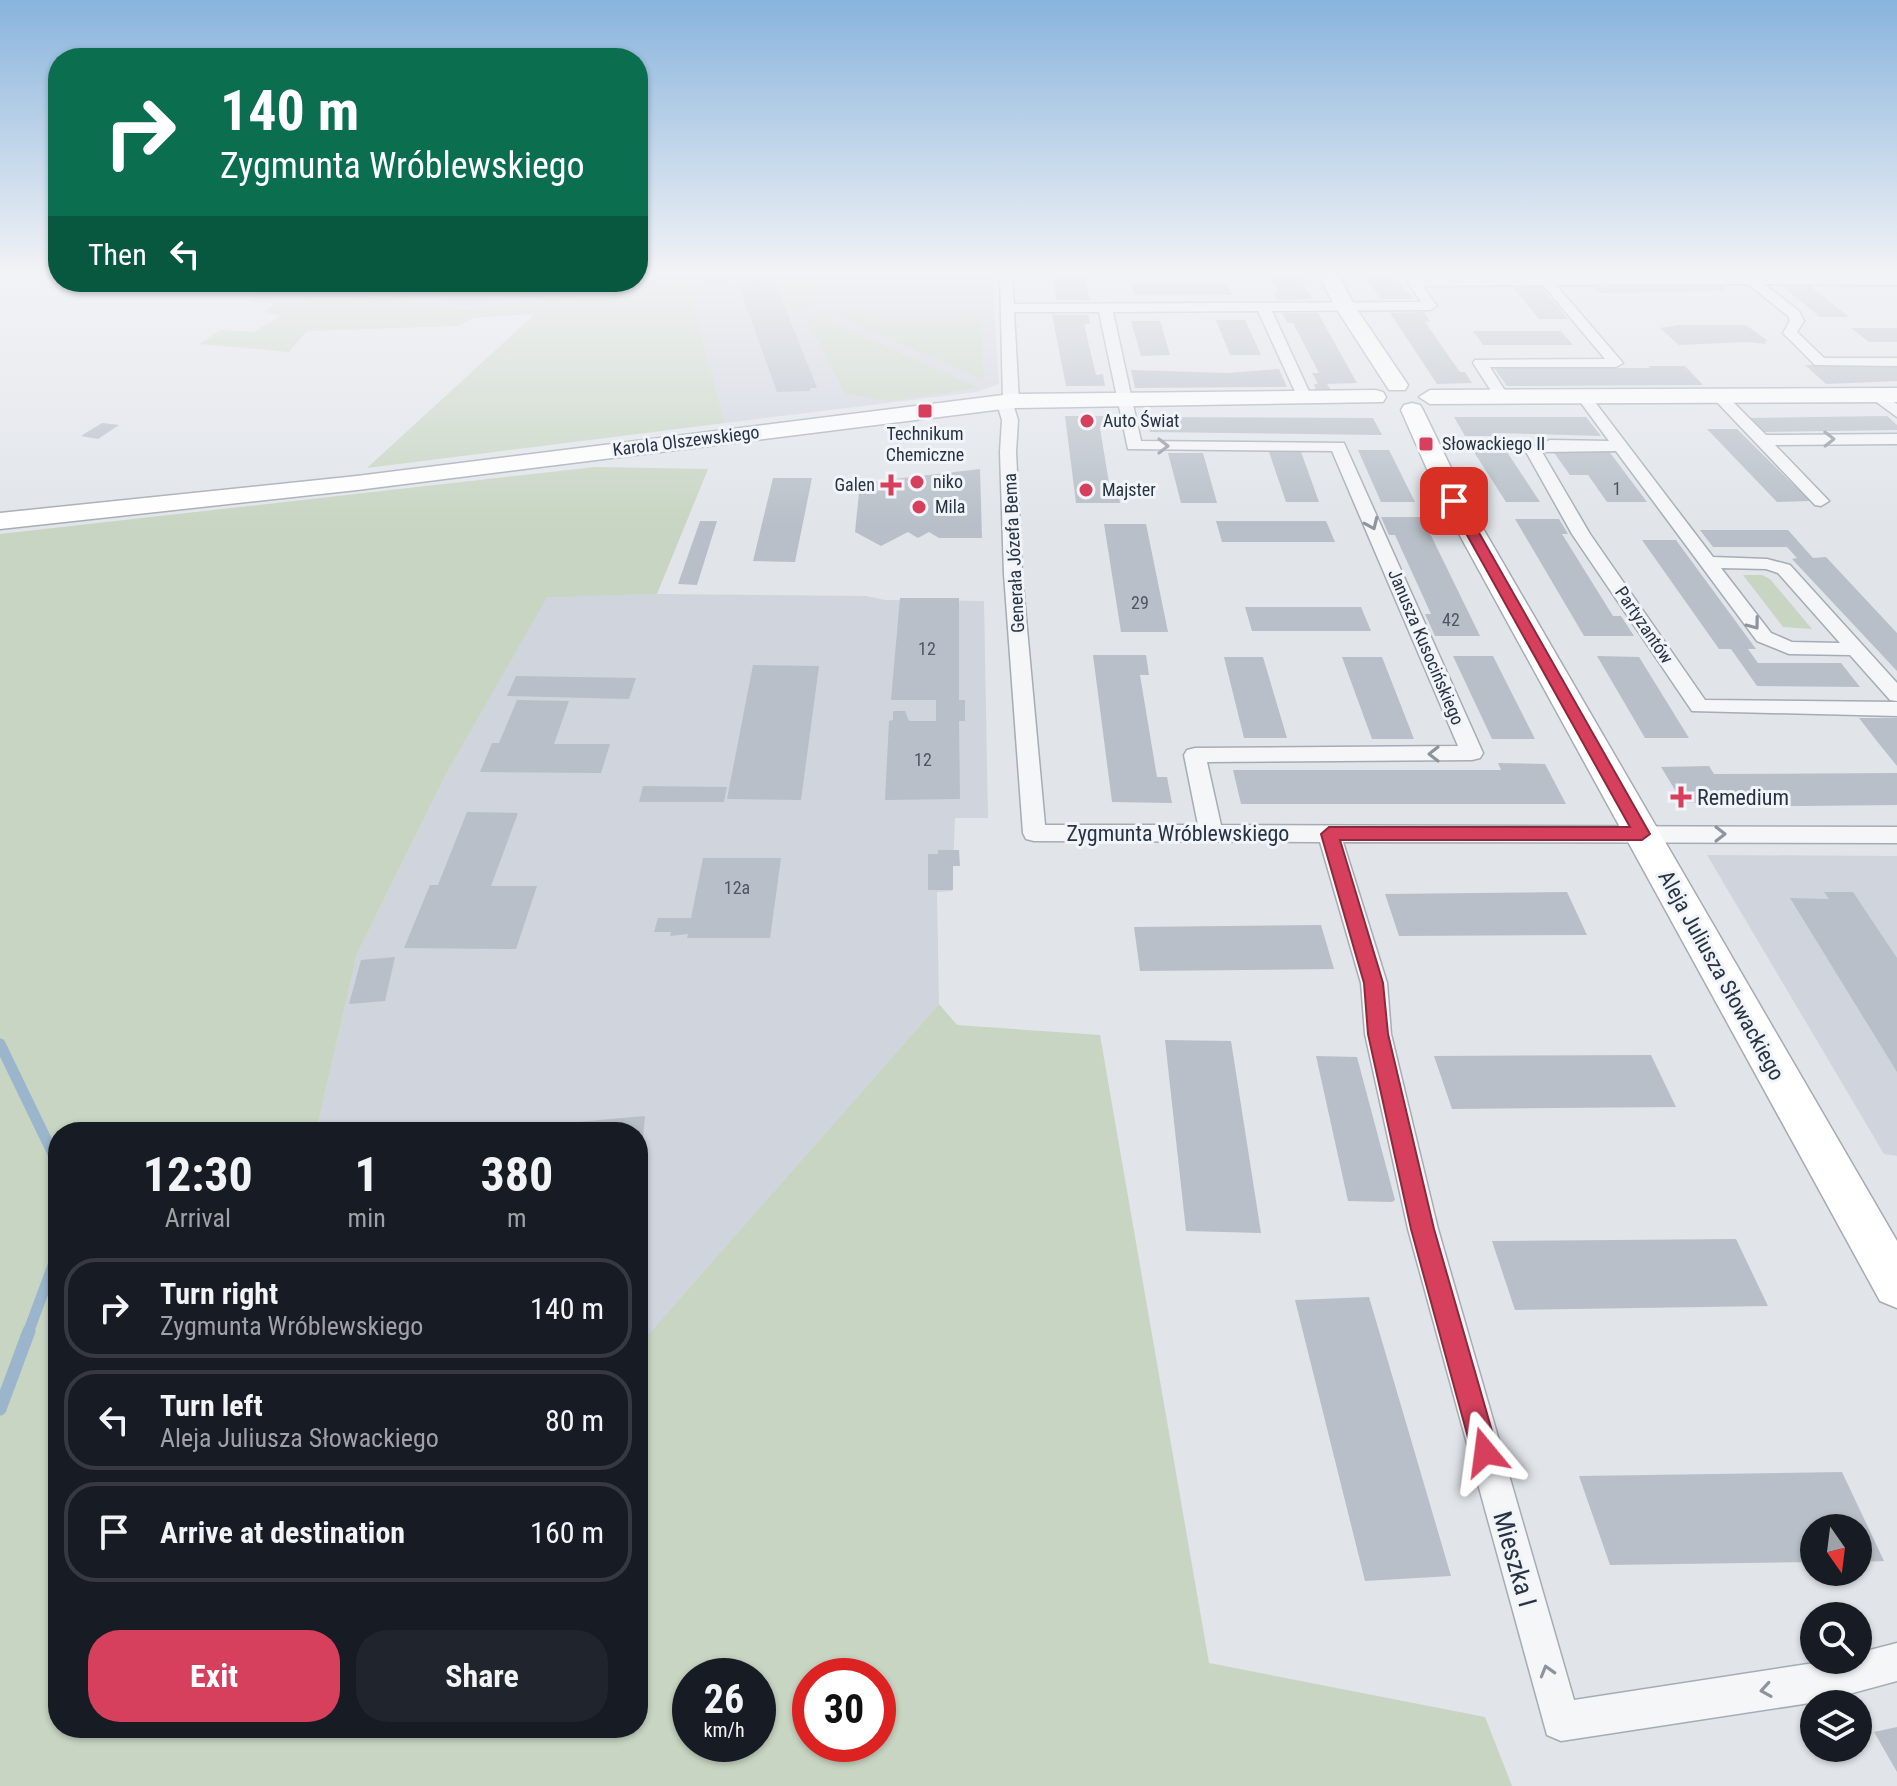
<!DOCTYPE html>
<html lang="en">
<head>
<meta charset="utf-8">
<style>
	:root { --surface:#171b24; --page:#20242c; --text:#f1f3f6; --muted:#9ea1a6; --line:#363941; --accent:#d6405d }
	body { margin:0; font-family:"Roboto Condensed",sans-serif; background:var(--page); color:var(--text); height:100vh; display:flex; flex-direction:column; font-size:30px; white-space:nowrap }
	* { box-sizing:border-box; margin:0 }
	p { font-size:26px; color:var(--muted) }
	.icon { flex:none; width:44px; height:44px; fill:none; stroke:currentColor; stroke-width:2; stroke-linecap:round; stroke-linejoin:round }
	.map { position:relative; flex:1; overflow:hidden }
	.sheet { position:absolute; left:48px; top:1122px; width:600px; height:616px; display:flex; flex-direction:column; background:var(--surface); border-radius:32px; box-shadow:0 2px 6px #0004 }
	.sheet>* { flex:none }
	.top-card { position:absolute; left:48px; top:48px; width:600px; height:244px; border-radius:32px; box-shadow:0 2px 6px #0004; background:#0b6e4f; color:#fff; overflow:hidden }
	.needle { width:52px; rotate:166deg }
	.buttons { position:absolute; left:1800px; top:1514px; display:grid; gap:16px }
	.buttons a { display:grid; place-items:center; width:72px; height:72px; border-radius:50%; background:var(--surface); box-shadow:0 2px 6px #0004; font-size:40px }
	.speed { position:absolute; left:672px; top:1658px; display:flex; gap:16px; font-size:40px; font-weight:700; text-align:center }
	.speed>* { display:grid; place-content:center; width:104px; height:104px; border-radius:50%; background:var(--surface); box-shadow:0 2px 6px #0004; line-height:1 }
	.speed small { font-size:20px; font-weight:400 }
	.speed .limit { border:12px solid #d22; background:#fff; color:#111 }
	.pin { position:absolute; display:grid; place-items:center; width:68px; height:68px; color:#fff; margin:-34px; border-radius:16px; box-shadow:0 4px 12px #0006 }
	.me { position:absolute; width:88px; margin:-44px; rotate:344deg; stroke-linejoin:round; filter:drop-shadow(0 0 6px #0008) }
	.turn { display:flex; align-items:center; gap:28px; height:168px; padding:0 40px; font-size:36px }
	.turn .icon { width:104px; height:104px; stroke-width:2.5 }
	.turn b { display:block; font-size:56px; line-height:68px }
	.then { display:flex; align-items:center; height:76px; padding:0 40px; background:#0003; gap:16px; font-size:30px }
	.eta { display:flex; justify-content:space-evenly; align-items:center; height:136px; text-align:center }
	.eta b { font-size:48px; font-weight:700; line-height:56px }
	.button { display:flex; gap:16px; margin-top:auto; padding:16px 40px }
	.button a { flex:1; height:92px; border-radius:32px; background:var(--accent); color:#fff; font-size:32px; font-weight:700; line-height:92px; text-align:center }
	.button a+a { background:var(--page); color:var(--text) }
	ul { padding:0; list-style:none }
	li { display:flex; align-items:center; gap:24px; height:100px; margin:0 16px 12px; padding:0 24px; border:4px solid var(--line); border-radius:32px }
	li div { flex:1 }
	li b { display:block; font-size:30px }
	li em { font-style:normal }
	.map>svg:first-child { display:block }
	.built { fill:#cfd4dd }
	.green { fill:#c7d5c2; fill-rule:evenodd }
	.lines { fill:none; stroke-linecap:round; stroke-linejoin:round }
	.stream-far1 { stroke:#9ab5cc; stroke-width:11 }
	.stream { stroke:#9ab5cc; stroke-width:13 }
	.building { fill:#b8bfc8 }
	.street-casing { stroke:#a6acb5; stroke-width:3 }
	.secondary-casing { stroke:#a6acb5; stroke-width:3 }
	.street { fill:#f4f6f8; fill-rule:evenodd }
	.secondary { fill:#fff; fill-rule:evenodd }
	.oneway { stroke:#8e949e }
	.route { fill:#d6405d; stroke:#8b2a3c; stroke-width:2 }
	.poi-dot { fill:#d6405d; stroke:#f1f4f8; stroke-width:3 }
	.labels { text-anchor:middle; stroke-width:6; stroke-linejoin:round; paint-order:stroke }
	.far-poi-label { font-size:18px; fill:#283343; stroke:#f1f4f8; text-anchor:start }
	.far-street-label { font-size:18px; fill:#283343; stroke:#f1f4f8 }
	.number-label { font-size:18px; fill:#4c5664 }
	.poi-label { font-size:22px; fill:#283343; stroke:#f1f4f8; text-anchor:start }
	.street-label { font-size:22px; fill:#283343; stroke:#f1f4f8 }
	.near-street-label { font-size:26px; fill:#283343; stroke:#f1f4f8 }
</style>
</head>
<body>
<div class="map">
<svg width="1897" height="1786" viewBox="0 0 1897 1786">
	<rect width="100%" height="100%" fill="#e1e5ea"/>
	<path class="built" d="M638,275H992L999,384L976,392L725,423L688,284L490,308L377,310L252,302L261,282H638Z
		M657,594L866,596L885,600L984,601L988,818H955L952,891L937,892L939,1004L638,1346V1132H316L357,954L445,776L547,596Z
		M1707,855L1897,856V1156L1884,1154Z"/>
	<path class="green" d="M782,275H863V277L829,285L826,290L815,294L818,304L785,308L761,277Z
		M376,282H395V297C458,318 500,307 562,292L567,298L688,284L725,423L367,468L535,314L473,318L458,326L307,331L289,352L199,344L220,330L253,332L281,316L264,312L276,303L369,298Z
		M408,282H559C525,299 435,319 408,282Z
		M834,312H861L868,319H966L959,314L980,317L984,380L830,313Z
		M826,315L825,319L979,388L889,401L845,394L807,319Z
		M595,467L708,469L657,594L547,597L445,776L357,954L316,1132H58V1728H638V1346L939,1004L957,1025L1100,1035L1209,1663L1485,1717L1512,1786H0V534ZM690,1676H758V1744H690ZM810,1676H878V1744H810Z
		M1743,575H1762L1770,579L1812,629L1783,627Z"/>
	<g class="lines">
		<path class="stream-far1" d="M0,1044L58,1164
			M28,1333L58,1252"/>
		<path class="stream" d="M0,1409L29,1331"/>
	</g>
	<path class="building" d="M702,275H760L763,283L775,282L817,388H810V391L777,392L739,286L751,285L748,278L704,283Z
		M1052,275H1084L1090,300H1057Z
		M1270,275H1298L1312,299L1277,300L1273,291H1278Z
		M1365,275H1392L1414,299H1380Z
		M1226,282L1232,295H1135L1131,283Z
		M1721,285L1728,291L1599,293L1594,287Z
		M1782,286H1810L1849,317H1820Z
		M1513,287H1541L1568,319H1539Z
		M1424,312L1430,322H1425L1460,372H1465L1472,383L1437,384L1390,313Z
		M1282,313H1318L1357,383L1327,384L1331,390H1316L1314,384H1318L1312,373H1319L1293,323H1287Z
		M1052,315H1088L1090,324H1084L1096,375L1103,374L1105,386H1066Z
		M1216,320H1245L1261,355H1230Z
		M1131,321H1160L1170,355L1141,356Z
		M1679,325H1746L1768,341H1764L1767,344L1747,342L1679,345L1660,328Z
		M1851,328H1897V342H1869Z
		M1473,331H1561L1573,345H1483Z
		M1844,364L1847,367H1897V381L1826,384L1805,365Z
		M1648,366H1685L1703,385L1507,386L1494,368H1650Z
		M1279,369L1287,387L1135,388L1131,370L1227,373Z
		M1065,416H1105L1107,428H1100L1110,489H1118L1120,503H1076Z
		M1887,416L1897,425V430L1764,432L1749,418Z
		M1147,417L1373,418L1382,435L1150,432Z
		M1454,417H1586L1601,436L1498,433L1500,436H1465Z
		M102,423L119,425L98,439L81,436Z
		M1707,429H1737L1810,501L1777,502Z
		M1268,449H1300L1319,502H1286Z
		M1472,449H1505L1540,502H1506Z
		M1358,450H1389L1415,502H1381Z
		M1552,450H1608L1647,502H1607L1588,475H1570Z
		M1168,453H1203L1217,503H1181Z
		M980,469L982,538H939L929,532L918,538L908,532L881,546L855,532L860,483Z
		M773,478H812L795,562L753,561Z
		M1381,517H1422L1480,636H1435L1425,614H1431L1395,535H1389Z
		M1515,519H1559L1568,534H1562L1613,616H1621L1634,636H1584Z
		M700,521H717L697,585L678,584Z
		M1216,521H1326L1335,542H1222Z
		M1104,524H1146L1168,632H1121Z
		M1700,530H1788L1813,558L1826,557L1897,633V671L1792,559L1797,558L1787,547H1713Z
		M1642,540H1676L1756,649H1748L1758,663H1841L1860,687L1757,686L1731,649H1719Z
		M900,598H959V700H965V721H959L960,799L885,800L889,721L893,720V711H905L909,721H936V700H891Z
		M1245,607H1361L1371,631H1252Z
		M1093,655H1146L1149,675H1140L1157,777H1167L1172,803L1112,802Z
		M1453,656H1493L1535,739H1492Z
		M1597,656L1639,657L1689,738H1645Z
		M1224,657H1263L1287,738H1244Z
		M1342,657H1382L1414,739H1372Z
		M753,665L819,666L801,800L727,799Z
		M516,676L636,678L629,699L507,696Z
		M517,700L569,701L554,744H610L601,773L480,772L492,743H499Z
		M1859,718H1897V766L1876,740Z
		M1498,763L1545,764L1566,804H1241L1233,770H1501Z
		M1709,766L1714,774L1897,773V805L1723,807L1721,803H1683L1661,767Z
		M643,786L727,787L724,802H639Z
		M467,812L518,813L491,886H537L516,949L404,948L430,885H438Z
		M938,850H959L960,866H953V890H928V854H938Z
		M703,858H781L770,938H687L688,934L670,936L671,932H654L658,918H691Z
		M1567,892L1587,935L1399,936L1385,894Z
		M1824,892H1853L1897,958V1072L1790,898L1829,899Z
		M1321,925L1334,969L1140,971L1134,927Z
		M395,957L385,1001L349,1004L361,960Z
		M1165,1040L1231,1041L1261,1233L1186,1231Z
		M1651,1055L1676,1107L1452,1109L1434,1056Z
		M1316,1056L1357,1057L1395,1200L1392,1202L1348,1201Z
		M645,1116L640,1170L638,1132H565L566,1123Z
		M1736,1239L1768,1306L1515,1310L1492,1241Z
		M1369,1297L1407,1426L1451,1576L1365,1581L1295,1300Z
		M1842,1472L1884,1561L1858,1562V1528H1814V1562L1610,1565L1579,1476Z
		M1897,1727V1772L1874,1732Z"/>
	<g class="lines">
		<defs>
			<path id="street" d="M1000,275H1012L1014,304L1421,302L1408,282L1414,278L1897,276V285L1764,284L1799,311L1804,321L1797,332L1824,358H1897V366L1815,365L1783,333L1790,321L1788,316L1748,284L1556,285L1623,363L1616,367H1490L1509,397L1502,401L1497,400L1473,363L1475,360L1605,359L1543,285L1423,286L1437,306L1430,310L1272,311L1312,398L1305,402L1298,398L1258,311L1113,312L1141,441L1344,443L1483,753L1480,758L1472,760L1207,762L1221,825L1897,827V843L1343,842L1387,983L1391,1034L1438,1229L1574,1700L1834,1660H1858V1653L1897,1643V1681L1823,1701L1561,1741L1547,1735L1408,1229L1365,1034L1361,983L1320,842L1034,841L1026,839L1023,833L1004,574L1000,452L1002,420L998,407L1003,400ZM1014,312H1099L1128,449L1332,451L1458,746L1195,748L1187,750L1184,755L1198,825H1045L1022,574L1016,452L1018,420L1014,407L1019,401Z
				M1876,391L1897,404V417L1871,398V392Z
				M1583,392L1588,393L1713,557L1767,559L1790,565L1897,683V701L1890,700L1850,655L1789,654L1757,641L1616,451L1542,452L1590,534L1705,700L1897,702V716L1692,711L1572,534L1525,450L1550,440L1609,441L1576,396ZM1721,568L1766,569L1778,573L1840,643L1792,642L1771,633Z
				M1719,392L1724,393L1766,435L1897,434V444L1775,445L1829,501L1821,506L1815,505L1714,399V393Z"/>
			<path id="secondary" d="M1319,275H1339L1354,305L1408,385L1405,390H1389L1334,305Z
				M1897,388V402L1430,404L1419,397L1430,390Z
				M1375,390L1383,392L1386,397L1383,402L1011,408L357,490L0,529V513L357,476L1011,394Z
				M1412,403L1420,405L1423,410L1467,501L1897,1241V1308L1880,1301L1441,501L1401,410L1404,405Z"/>
		</defs>
		<use href="#street" class="street-casing"/>
		<use href="#secondary" class="secondary-casing"/>
		<use href="#street" class="street"/>
		<use href="#secondary" class="secondary"/>
	</g>
	<defs><path id="oneway-chevron" d="M-2-3.5L2.5 0L-2 3.5" fill="none" stroke-width="1.6" stroke-linecap="round" stroke-linejoin="round" transform="scale(2)"/></defs>
	<g class="oneway">
		<use href="#oneway-chevron" transform="translate(1829 439) rotate(-1)"/>
		<use href="#oneway-chevron" transform="translate(1163 446)"/>
		<use href="#oneway-chevron" transform="translate(1372 524) rotate(66)"/>
		<use href="#oneway-chevron" transform="translate(1754 624) rotate(53)"/>
		<use href="#oneway-chevron" transform="translate(1434 754) rotate(180)"/>
		<use href="#oneway-chevron" transform="translate(1720 834)"/>
		<use href="#oneway-chevron" transform="translate(1547 1671) rotate(-106)"/>
		<use href="#oneway-chevron" transform="translate(1766 1690) rotate(171)"/>
	</g>
	<linearGradient id="sky" x2="0" y2="1"><stop stop-color="#89b4dd"/><stop offset="0.52" stop-color="#f2f3f6"/><stop offset="1" stop-color="#f2f3f6" stop-opacity="0"/></linearGradient>
	<rect width="1897" height="525" fill="url(#sky)"/>
	<path class="route" d="M1454,497L1461,501L1650,834L1642,840H1340L1383,983L1388,1034L1434,1229L1498,1452L1495,1462L1485,1465L1476,1462L1472,1452L1411,1229L1368,1034L1364,983L1321,834L1329,827H1630L1448,501Z"/>
	<g class="poi-dot">
		<rect x="917" y="403" width="16" height="16" rx="4"/>
		<circle cx="1087" cy="421" r="8"/>
		<rect x="1418" y="436" width="16" height="16" rx="4"/>
		<circle cx="917" cy="482" r="8"/>
		<path d="M887 473h8v8h8v8h-8v8h-8v-8h-8v-8h8z"/>
		<circle cx="1086" cy="490" r="8"/>
		<circle cx="919" cy="507" r="8"/>
		<path d="M1677 785h8v8h8v8h-8v8h-8v-8h-8v-8h8z"/>
	</g>
	<g class="labels">
		<g class="far-poi-label">
			<text x="1103" y="427">Auto Świat</text>
			<text x="925" y="440" text-anchor="middle">Technikum<tspan x="925" dy="21">Chemiczne</tspan></text>
			<text x="1442" y="450">Słowackiego II</text>
			<text x="933" y="488">niko</text>
			<text x="875" y="491" text-anchor="end">Galen</text>
			<text x="1102" y="496">Majster</text>
			<text x="935" y="513">Mila</text>
		</g>
		<g class="far-street-label">
			<text transform="translate(686 441) rotate(-7)" y="6">Karola Olszewskiego</text>
			<text transform="translate(1014 553) rotate(-93)" y="6">Generała Józefa Bema</text>
			<text transform="translate(1644 625) rotate(56)" y="6">Partyzantów</text>
			<text transform="translate(1426 647) rotate(67)" y="6">Janusza Kusocińskiego</text>
		</g>
		<g class="number-label">
			<text x="1617" y="495">1</text>
			<text x="1140" y="609">29</text>
			<text x="1451" y="626">42</text>
			<text x="927" y="655">12</text>
			<text x="923" y="766">12</text>
			<text x="737" y="894">12a</text>
		</g>
		<g class="poi-label">
			<text x="1697" y="805">Remedium</text>
		</g>
		<g class="street-label">
			<text x="1178" y="841">Zygmunta Wróblewskiego</text>
			<text transform="translate(1722 975) rotate(61)" y="8">Aleja Juliusza Słowackiego</text>
		</g>
		<g class="near-street-label">
			<text transform="translate(1515 1559) rotate(74)" y="9">Mieszka I</text>
		</g>
	</g>
</svg>
<div class="buttons">
<a><svg class="needle" viewBox="-14 -14 28 28"><path d="M0-13l5 13h-10z" fill="#e53935"/><path d="M0 13l5-13h-10z" fill="#9ea1a6"/></svg></a>
<a><svg class="icon" aria-label="search" viewBox="0 0 24 24"><circle cx="10" cy="10" r="6"/><path d="M15 15l6 6"/></svg></a>
<a><svg class="icon" aria-label="layers" viewBox="0 0 24 24"><path d="M12 4l9 5-9 5-9-5zM3 14l9 5 9-5"/></svg></a>
</div>
<div class="speed"><div>26<small>km/h</small></div><div class="limit">30</div></div>
<div class="pin" style="left:1454px;top:501px;background:#d93025"><svg class="icon" aria-label="arrive" viewBox="0 0 24 24"><path d="M6 21V4h12l-3 4 3 4H6"/></svg></div>
<svg class="me" style="left:1485px;top:1452px" viewBox="-20 -20 40 40"><path d="M0-17L14 15 0 8-14 15z" fill="#d6405d" stroke="#fff" stroke-width="4"/></svg>
<div class="top-card">
<div class="turn"><svg class="icon" aria-label="right" viewBox="0 0 24 24"><path d="M7 20v-9h11M14 6l5 5-5 5"/></svg><div><b>140 m</b>Zygmunta Wróblewskiego</div></div>
<div class="then">Then<svg class="icon" aria-label="left" viewBox="0 0 24 24"><path d="M17 20v-9H6M10 6l-5 5 5 5"/></svg></div>
</div>
<section class="sheet">
<div class="eta">
<div><b>12:30</b><p>Arrival</p></div>
<div><b>1</b><p>min</p></div>
<div><b>380</b><p>m</p></div>
</div>
<ul>
<li><svg class="icon" aria-label="right" viewBox="0 0 24 24"><path d="M7 20v-9h11M14 6l5 5-5 5"/></svg><div><b>Turn right</b><p>Zygmunta Wróblewskiego</p></div><em>140 m</em></li>
<li><svg class="icon" aria-label="left" viewBox="0 0 24 24"><path d="M17 20v-9H6M10 6l-5 5 5 5"/></svg><div><b>Turn left</b><p>Aleja Juliusza Słowackiego</p></div><em>80 m</em></li>
<li><svg class="icon" aria-label="arrive" viewBox="0 0 24 24"><path d="M6 21V4h12l-3 4 3 4H6"/></svg><div><b>Arrive at destination</b></div><em>160 m</em></li>
</ul>
<div class="button"><a>Exit</a><a>Share</a></div>
</section>
</div>
</body>
</html>
